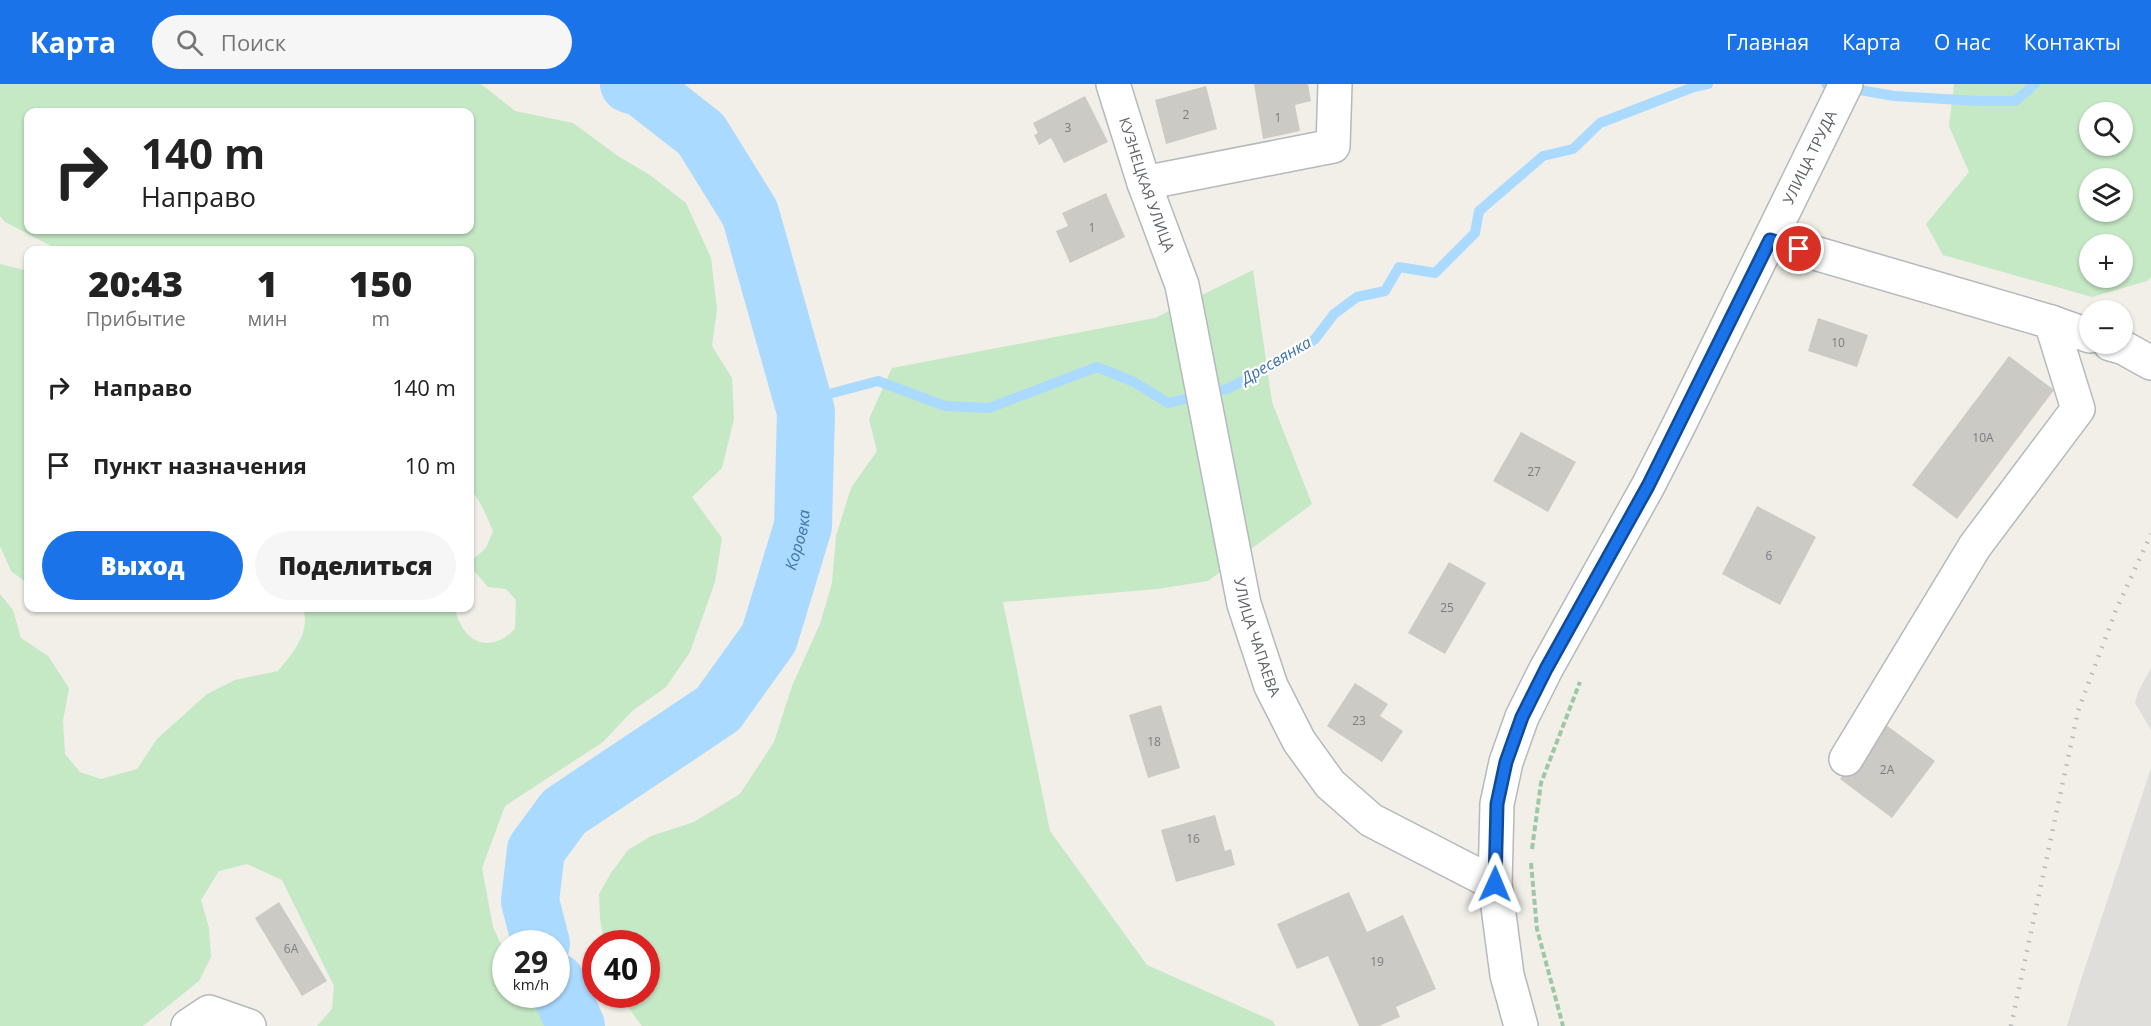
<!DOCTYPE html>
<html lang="ru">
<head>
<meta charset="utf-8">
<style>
	:root { --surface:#fff; --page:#f6f6f6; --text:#222; --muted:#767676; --accent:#1a73e8 }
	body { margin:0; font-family:"Open Sans",sans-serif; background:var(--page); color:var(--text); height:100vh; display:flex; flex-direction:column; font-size:22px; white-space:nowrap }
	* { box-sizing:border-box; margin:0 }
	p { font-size:20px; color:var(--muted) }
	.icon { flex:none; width:33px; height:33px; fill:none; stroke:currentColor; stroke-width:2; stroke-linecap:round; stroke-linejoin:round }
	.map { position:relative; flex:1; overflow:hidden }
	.panel { position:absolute; left:24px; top:162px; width:450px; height:366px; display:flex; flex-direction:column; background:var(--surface); border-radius:12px; box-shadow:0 2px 4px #0004 }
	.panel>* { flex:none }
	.hud { position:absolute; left:24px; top:24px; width:450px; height:126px; border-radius:12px; box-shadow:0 2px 4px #0004; background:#fff; color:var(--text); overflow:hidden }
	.controls { position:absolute; left:2079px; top:18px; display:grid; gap:12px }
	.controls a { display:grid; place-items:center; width:54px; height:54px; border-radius:50%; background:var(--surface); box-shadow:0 2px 4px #0004; font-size:30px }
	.speed { position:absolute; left:492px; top:846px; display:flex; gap:12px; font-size:30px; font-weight:700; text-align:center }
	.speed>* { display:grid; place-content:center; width:78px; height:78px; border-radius:50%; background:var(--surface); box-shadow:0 2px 4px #0004; line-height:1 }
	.speed small { font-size:15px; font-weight:400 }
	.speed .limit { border:9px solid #d22; background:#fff; color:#111 }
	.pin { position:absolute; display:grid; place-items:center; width:51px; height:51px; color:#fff; margin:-26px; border:3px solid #fff; border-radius:50%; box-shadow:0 2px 6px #0007 }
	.me { position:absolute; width:66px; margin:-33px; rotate:1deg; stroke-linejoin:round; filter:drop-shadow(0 0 4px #0008) }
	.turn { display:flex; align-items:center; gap:21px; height:126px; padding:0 18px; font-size:27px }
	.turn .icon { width:78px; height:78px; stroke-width:2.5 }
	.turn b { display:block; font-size:42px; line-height:51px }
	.eta { display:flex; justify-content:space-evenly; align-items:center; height:102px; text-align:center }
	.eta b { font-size:36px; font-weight:800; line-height:42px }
	.button { display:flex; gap:12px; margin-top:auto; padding:12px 18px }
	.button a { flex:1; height:69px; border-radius:36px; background:var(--accent); color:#fff; font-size:24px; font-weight:800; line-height:69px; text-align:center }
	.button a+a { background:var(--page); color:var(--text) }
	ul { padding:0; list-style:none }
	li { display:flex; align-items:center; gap:18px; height:78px; padding:0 18px }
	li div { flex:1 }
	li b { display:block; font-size:22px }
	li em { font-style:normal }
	header { display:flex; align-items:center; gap:36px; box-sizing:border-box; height:84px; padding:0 30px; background:var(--accent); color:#fff }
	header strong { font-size:28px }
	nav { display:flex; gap:33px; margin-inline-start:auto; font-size:21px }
	.search { width:420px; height:54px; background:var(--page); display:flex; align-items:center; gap:15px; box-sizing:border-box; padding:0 21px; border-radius:33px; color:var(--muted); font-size:22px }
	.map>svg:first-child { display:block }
	.industrial { fill:#e0deda }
	.green { fill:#c5e8c5; fill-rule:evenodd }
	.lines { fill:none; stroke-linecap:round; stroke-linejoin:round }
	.stream { stroke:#aadaff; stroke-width:10 }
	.river { stroke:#aadaff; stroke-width:58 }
	.building { fill:#cccac5 }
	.minor-casing { stroke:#b5b8bc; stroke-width:36 }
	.path { stroke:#9cc7a9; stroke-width:4; stroke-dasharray:6 3; stroke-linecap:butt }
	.minor { stroke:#fff; stroke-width:33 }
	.rail { stroke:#b6b7b8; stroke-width:4.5; stroke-dasharray:1.5 8; stroke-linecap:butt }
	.route-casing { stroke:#114b97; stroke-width:15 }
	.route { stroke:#1a73e8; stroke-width:10 }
	.labels { text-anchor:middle; stroke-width:4.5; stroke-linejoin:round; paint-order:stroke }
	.number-label { font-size:12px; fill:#7a7d7f }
	.street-label { font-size:15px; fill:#5f6368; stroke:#fff }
	.water-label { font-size:16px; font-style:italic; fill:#4174aa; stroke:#fff }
</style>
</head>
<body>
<header>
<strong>Карта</strong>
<div class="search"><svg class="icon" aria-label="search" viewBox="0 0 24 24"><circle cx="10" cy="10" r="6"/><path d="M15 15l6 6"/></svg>Поиск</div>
<nav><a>Главная</a><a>Карта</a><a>О нас</a><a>Контакты</a></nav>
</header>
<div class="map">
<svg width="2151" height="942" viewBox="0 0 2151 942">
	<rect width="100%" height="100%" fill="#f1efe8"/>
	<path class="industrial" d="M2151,584V646L2135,619L2138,608Z
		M2151,684V942H2067L2080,899Z"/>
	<path class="green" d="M0,0H481L515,27L573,39L618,72L650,91L686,119L711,174L717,225L712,262L732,294L734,335L722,384L692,413L722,454L715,498L690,568L666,603L632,627L603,658L505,722L482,784L493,843L505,869L506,910L533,911L536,915L546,942H317L332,925L334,902L282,796L247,780L219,787L201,816L209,844L211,873L199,897L143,942H0V510L13,526L21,554L48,572L69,604L63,637L65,670L80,688L101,695L137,685L157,655L207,610L235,596L278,587C293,569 311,548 303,524H455C459,546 476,567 500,556C506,554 511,548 515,545L516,516L506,505L488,503L470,482V478L486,464L493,447L483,424L470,403V166H59L5,138L0,132ZM28,28H470V146H28Z
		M1954,0H2151V193L2147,197L2092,213L1943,171L1926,140L1969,88L1949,42ZM2090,28H2122V62H2090ZM2090,94H2122V128H2090ZM2090,160H2122V194H2090Z
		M0,180L28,187V500L11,487L0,462Z
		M1253,186L1272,318L1312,420L1208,497L1157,505L1003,518L1050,747L1147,881L1273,937L1275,942H642L628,923L622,911L646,910V860L604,859L600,834L599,810L611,789L628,766L651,752L694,738L740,710L774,658L792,602L820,540L832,499L836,452L851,404L877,367L869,335L892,284L1155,234Z"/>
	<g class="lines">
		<path class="stream" d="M1826,0L1894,12L1978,17H2015L2035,0
			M806,328L829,310L878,297L945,322L989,324L1097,283L1134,298L1168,319L1227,305L1281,277L1315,255L1334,230L1357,213L1385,207L1399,183L1435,189L1475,149L1479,127L1543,72L1573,65L1600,39L1691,4L1708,0"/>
		<g class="river">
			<path id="s1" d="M541,860L530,817L536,766L564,728L718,625L769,554L803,442L806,328L750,129L701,50L642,4L629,0"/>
			<path d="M556,898L576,942"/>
		</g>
	</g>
	<path class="building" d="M1254,0H1308L1311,17L1295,21L1300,47L1263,55Z
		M1206,2L1217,45L1166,60L1155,16Z
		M1085,12L1108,58L1064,79L1051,54L1039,61L1034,51L1038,49L1033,39Z
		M1106,109L1125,153L1070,179L1056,147L1068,142L1062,129Z
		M1818,234L1868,251L1857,283L1808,267Z
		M2009,272L2054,306L1957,435L1912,401Z
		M1521,348L1576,378L1548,428L1493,397Z
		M1757,422L1816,453L1780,521L1722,490Z
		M1449,478L1486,499L1445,570L1408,549Z
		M1355,599L1388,620L1380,632L1403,647L1382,678L1327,642Z
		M1161,621L1180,684L1148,694L1129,631Z
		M1882,638L1935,677L1892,734L1840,695Z
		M1215,731L1225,767L1231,765L1235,781L1176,798L1161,746Z
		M1349,808L1367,848L1403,831L1436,905L1396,923L1400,933L1379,942H1359L1328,872L1297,885L1277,840Z
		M279,818L327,897L302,912L255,834Z"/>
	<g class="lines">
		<defs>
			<g id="minor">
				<path id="s2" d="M1113,0L1144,99L1182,201L1244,520L1271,602L1299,657L1330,700L1371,736L1495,800"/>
				<path d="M1144,99L1333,62L1335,0"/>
				<path d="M1770,156L2051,238L2090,252"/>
				<path d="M2110,260L2124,264L2151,279"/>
				<path d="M1846,675L1975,462L2078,325L2051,238"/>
				<path d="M188,942L209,928L249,942"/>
				<path id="s3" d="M1521,942L1507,891L1495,800L1497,720L1506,678L1522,633L1546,585L1648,402L1680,339L1846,0"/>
			</g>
		</defs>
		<use href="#minor" class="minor-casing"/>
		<path class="path" d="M1532,765L1541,699L1580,598
			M1531,779L1537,845L1563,942"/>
		<use href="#minor" class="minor"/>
		<path class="rail" d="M2011,942L2078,627L2116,526L2151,450"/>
	</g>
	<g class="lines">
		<defs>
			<path id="route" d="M1495,800L1497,720L1506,678L1522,633L1546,585L1648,402L1770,156L1799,165"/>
		</defs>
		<use href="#route" class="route-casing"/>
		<use href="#route" class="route"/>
	</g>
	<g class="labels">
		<g class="number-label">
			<text x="1186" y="35">2</text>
			<text x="1278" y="38">1</text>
			<text x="1068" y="48">3</text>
			<text x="1092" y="148">1</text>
			<text x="1838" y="263">10</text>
			<text x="1983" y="358">10А</text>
			<text x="1534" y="392">27</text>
			<text x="1769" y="476">6</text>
			<text x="1447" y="528">25</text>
			<text x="1359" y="641">23</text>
			<text x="1154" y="662">18</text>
			<text x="1887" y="690">2А</text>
			<text x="1193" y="759">16</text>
			<text x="291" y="869">6А</text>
			<text x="1377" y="882">19</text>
		</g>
		<g class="street-label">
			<text dy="5" stroke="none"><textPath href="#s3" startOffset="945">УЛИЦА ТРУДА</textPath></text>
			<text dy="5" stroke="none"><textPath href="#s2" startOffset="106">КУЗНЕЦКАЯ УЛИЦА</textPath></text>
			<text dy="5" stroke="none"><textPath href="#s2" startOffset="573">УЛИЦА ЧАПАЕВА</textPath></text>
		</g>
		<g class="water-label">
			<text transform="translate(1276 276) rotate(-30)" y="6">Дресвянка</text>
			<text dy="6" stroke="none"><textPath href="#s1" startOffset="518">Коровка</textPath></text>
		</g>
	</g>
</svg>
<div class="controls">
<a><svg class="icon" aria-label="search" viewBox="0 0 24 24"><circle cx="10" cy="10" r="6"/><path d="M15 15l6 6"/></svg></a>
<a><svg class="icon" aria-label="layers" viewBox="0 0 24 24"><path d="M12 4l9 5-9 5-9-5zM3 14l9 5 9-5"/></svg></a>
<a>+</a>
<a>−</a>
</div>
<div class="speed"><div>29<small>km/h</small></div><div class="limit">40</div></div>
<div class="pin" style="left:1799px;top:165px;background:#d93025"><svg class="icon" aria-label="arrive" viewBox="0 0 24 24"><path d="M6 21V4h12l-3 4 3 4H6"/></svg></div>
<svg class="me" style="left:1495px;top:800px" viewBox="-20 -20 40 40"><path d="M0-17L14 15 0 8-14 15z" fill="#1a73e8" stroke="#fff" stroke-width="4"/></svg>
<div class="hud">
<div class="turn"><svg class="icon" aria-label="right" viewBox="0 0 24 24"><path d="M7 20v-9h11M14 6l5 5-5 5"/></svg><div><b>140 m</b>Направо</div></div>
</div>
<section class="panel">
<div class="eta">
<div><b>20:43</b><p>Прибытие</p></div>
<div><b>1</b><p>мин</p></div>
<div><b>150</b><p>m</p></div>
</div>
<ul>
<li><svg class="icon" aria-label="right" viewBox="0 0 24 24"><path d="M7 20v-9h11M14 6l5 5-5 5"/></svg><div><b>Направо</b></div><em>140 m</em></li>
<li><svg class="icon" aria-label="arrive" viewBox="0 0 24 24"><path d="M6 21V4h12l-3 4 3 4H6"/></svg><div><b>Пункт назначения</b></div><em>10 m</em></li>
</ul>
<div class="button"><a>Выход</a><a>Поделиться</a></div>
</section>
</div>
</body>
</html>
